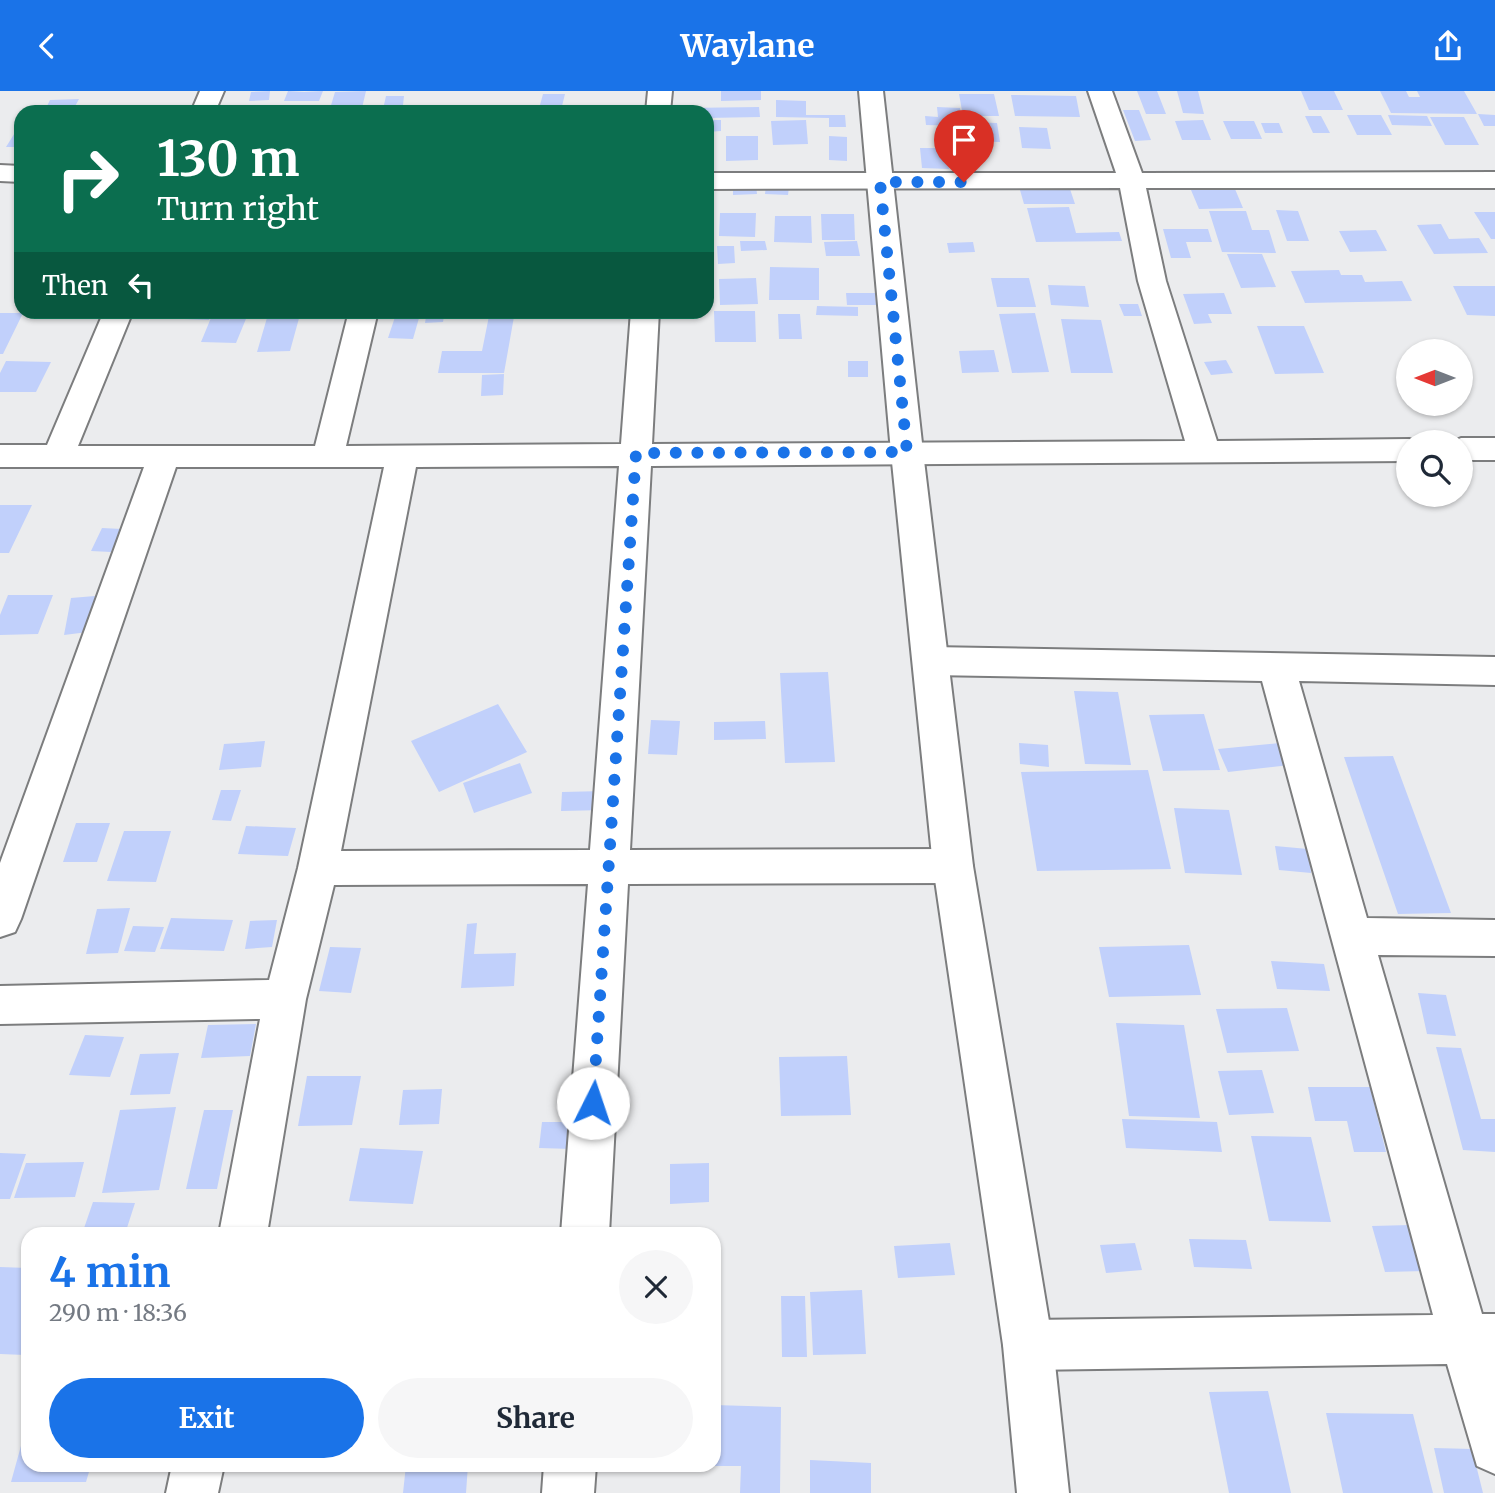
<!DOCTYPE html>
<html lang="en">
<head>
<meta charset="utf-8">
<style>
	:root { --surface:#fff; --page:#f6f6f7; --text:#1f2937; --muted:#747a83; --accent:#1a73e8 }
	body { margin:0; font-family:Merriweather,serif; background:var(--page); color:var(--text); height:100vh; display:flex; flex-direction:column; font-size:26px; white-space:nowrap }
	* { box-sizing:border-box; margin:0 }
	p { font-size:23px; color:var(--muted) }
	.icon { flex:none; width:38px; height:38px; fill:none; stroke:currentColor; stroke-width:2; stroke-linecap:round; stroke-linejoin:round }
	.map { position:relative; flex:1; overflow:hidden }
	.panel { position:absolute; left:21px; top:1136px; width:700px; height:245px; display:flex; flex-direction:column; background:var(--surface); border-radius:21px; box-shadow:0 2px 5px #0004 }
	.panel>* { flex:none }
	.top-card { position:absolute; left:14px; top:14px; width:700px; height:214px; border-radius:21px; box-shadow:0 2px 5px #0004; background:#0b6e4f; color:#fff; overflow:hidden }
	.needle { width:46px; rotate:270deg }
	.tools { position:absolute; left:1396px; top:248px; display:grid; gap:14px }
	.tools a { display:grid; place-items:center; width:77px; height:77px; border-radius:50%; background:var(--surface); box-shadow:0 2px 5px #0004; font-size:35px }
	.pin { position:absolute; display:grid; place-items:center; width:60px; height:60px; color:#fff; margin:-72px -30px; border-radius:50% 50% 50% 0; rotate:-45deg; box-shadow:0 0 7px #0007 }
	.pin .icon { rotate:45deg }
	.me { position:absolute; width:77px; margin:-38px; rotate:4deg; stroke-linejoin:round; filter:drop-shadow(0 0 5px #0008) }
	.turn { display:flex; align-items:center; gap:24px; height:147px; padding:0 28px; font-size:32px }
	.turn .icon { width:91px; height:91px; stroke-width:2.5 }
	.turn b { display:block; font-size:49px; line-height:60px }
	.then { display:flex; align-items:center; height:66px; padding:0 28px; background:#0003; gap:14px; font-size:26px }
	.round { display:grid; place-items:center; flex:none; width:74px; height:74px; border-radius:37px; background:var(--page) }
	.headline { display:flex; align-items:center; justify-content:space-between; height:119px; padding:0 28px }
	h1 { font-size:42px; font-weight:700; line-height:52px; color:var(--accent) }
	.cta { display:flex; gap:14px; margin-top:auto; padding:14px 28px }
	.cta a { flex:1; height:80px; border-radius:42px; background:var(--accent); color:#fff; font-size:28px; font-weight:700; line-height:80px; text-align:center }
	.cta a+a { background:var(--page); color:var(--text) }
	header { display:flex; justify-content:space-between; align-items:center; height:91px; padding:0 28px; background:var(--accent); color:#fff; font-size:32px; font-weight:700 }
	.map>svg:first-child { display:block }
	.building { fill:#c1d0fb }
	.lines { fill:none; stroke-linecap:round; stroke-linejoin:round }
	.minor-casing { stroke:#7c7d7e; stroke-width:4 }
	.tertiary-casing { stroke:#7c7d7e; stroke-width:4 }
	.minor { fill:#fff; fill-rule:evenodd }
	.tertiary { fill:#fff; fill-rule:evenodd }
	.route { stroke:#1a73e8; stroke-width:12; stroke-dasharray:0 21.6 }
</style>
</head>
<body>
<header><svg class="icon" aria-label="back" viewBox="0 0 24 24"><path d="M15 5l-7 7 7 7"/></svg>Waylane<svg class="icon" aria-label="share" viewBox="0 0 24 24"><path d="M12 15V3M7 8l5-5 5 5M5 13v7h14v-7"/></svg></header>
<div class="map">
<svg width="1495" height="1402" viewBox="0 0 1495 1402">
	<rect width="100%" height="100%" fill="#ebecee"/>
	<path class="building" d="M270,0L269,9L249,10L251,1Z
		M288,0L304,1L323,0L319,10H284Z
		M366,0L362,17H397L396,21H329L335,1Z
		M721,0H761V9L721,10Z
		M1137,0H1157L1166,23H1146Z
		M1177,0H1198L1204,23L1183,22Z
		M1301,0H1334L1343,19H1309Z
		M1380,0H1406L1409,6H1420L1417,0H1464L1477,23L1391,22Z
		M543,3H565L562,15L540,14Z
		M959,3H994L999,25H963Z
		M1011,4L1076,5L1080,26L1015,25Z
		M386,5H404L403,14H384Z
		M79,8L72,21H44L50,9Z
		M776,9L806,10V24H845L846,36H829V27L776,26Z
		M759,16L760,26L707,27V21H685V17Z
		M937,16L960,17L962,35L926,34L925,25L938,26Z
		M1123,19H1139L1151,49L1135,50Z
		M1478,23L1495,24V35H1484Z
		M1347,24H1381L1392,44H1357Z
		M1388,24L1427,25L1432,35L1392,34Z
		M1305,25H1321L1330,42H1313Z
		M1430,26H1464L1479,54H1445Z
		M707,29H721V40L707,41Z
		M806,29L808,53L773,54L771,30Z
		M1203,29L1211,49H1182L1175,30Z
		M1223,30H1254L1262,48H1231Z
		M965,31L997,32L1000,51L967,50Z
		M21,32V56H6Z
		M1261,32H1279L1283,42H1265Z
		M1019,36L1047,37L1051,58L1022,57Z
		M726,45H758V69L726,70Z
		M829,45L847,46V70L829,69Z
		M920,57H947L949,78L922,77Z
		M733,94H756L757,103L733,104Z
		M766,95L789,96L788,104L765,103Z
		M1070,98L1075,113H1024L1020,99Z
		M1235,98L1243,117L1199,118L1191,99Z
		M1069,116L1076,142L1119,141L1122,150L1036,151L1027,117Z
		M1276,119L1298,120L1309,150H1287Z
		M1209,120H1246L1252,139H1269L1276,162L1222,161Z
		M1474,121H1495V148H1491Z
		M720,122H756L755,146L719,145Z
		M821,123H854L855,149H822Z
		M775,125H811L812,152L774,151Z
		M1441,133L1449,148L1479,147L1488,162L1434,163L1417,134Z
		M1163,138H1208L1212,151H1186L1191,167H1171Z
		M1376,139L1387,160L1350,161L1339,140Z
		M740,150H765L767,159L741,160Z
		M857,150L860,165H826L824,151Z
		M973,151L975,161L949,162L947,152Z
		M717,155H734L735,172L718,173Z
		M1227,163H1262L1276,196L1241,197Z
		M770,176L819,177V209H769Z
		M1339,179L1341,184H1362L1365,191L1402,190L1412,210L1305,212L1291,180Z
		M756,187L758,213L720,214L719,188Z
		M991,187H1029L1036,216H997Z
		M1048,194L1085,195L1089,216L1051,214Z
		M1453,195H1495V225L1467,224Z
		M846,202H875L876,214H847Z
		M1224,202L1232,223H1208L1212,232L1194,233L1183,203Z
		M1119,213H1138L1142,225H1124Z
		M817,215L858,216V225L816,224Z
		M163,220H213L209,229L160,227Z
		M269,220H301L290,260L257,261Z
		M303,220H348L347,225L301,226Z
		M397,220H421L413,248L388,247Z
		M427,220H445L443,231L425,232Z
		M490,220H515L504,282H438L442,260H482Z
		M714,220H755L756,251H715Z
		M0,222H23L3,263H0Z
		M213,222L248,223L236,252L201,251Z
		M1035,222L1049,281L1012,282L999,223Z
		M778,223H800L802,248H779Z
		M1061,228L1101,229L1113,282H1071Z
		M1257,235H1304L1324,282L1275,283Z
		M994,259L999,281L962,282L959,260Z
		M1226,269L1233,282L1211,284L1204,271Z
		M6,270L51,271L36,301H0V282Z
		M848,270H868V286H848Z
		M504,283L503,304L481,305L482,284Z
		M0,414H32L9,462H0Z
		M102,437L122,438L111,461L91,460Z
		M8,504H53L38,543L0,544V524Z
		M95,505L88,541L64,544L71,507Z
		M828,581L835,671L785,672L780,582Z
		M1074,600L1118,601L1131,674L1085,673Z
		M498,613L527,661L439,701L411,650Z
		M1204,623L1220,679L1163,680L1149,624Z
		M651,629L680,630L677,664L648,663Z
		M765,630L766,648L714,649V631Z
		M265,650L261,676L219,679L224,653Z
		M1019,652L1048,654L1049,676L1020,673Z
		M1280,652L1290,674L1228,681L1218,658Z
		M1393,665L1451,822L1398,823L1344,666Z
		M520,672L532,702L474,722L463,692Z
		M1148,679L1171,778L1037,780L1021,681Z
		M221,699H241L231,730L212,729Z
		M604,700V719L561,720L562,701Z
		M1174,717L1229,719L1242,784L1185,782Z
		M76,732H110L97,771H63Z
		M246,735L296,737L288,765L238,763Z
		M124,740H171L156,791L107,790Z
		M1275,755L1308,758L1311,782L1279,779Z
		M130,817L118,862L86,863L97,818Z
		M171,827L233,829L224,860L160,858Z
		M277,829L272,856L245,858L250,830Z
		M477,832L474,863L516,862L514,895L461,897L467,833Z
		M133,835L164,836L155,861L124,860Z
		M1189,854L1201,904L1109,906L1099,856Z
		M330,856L361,857L351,902L319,900Z
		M1271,870L1324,873L1330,900L1277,898Z
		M1418,902L1446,904L1456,945L1427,943Z
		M1287,917L1299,960L1227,962L1216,918Z
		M1116,932L1184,934L1200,1027L1129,1025Z
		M256,933L250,965L201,967L208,934Z
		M85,944L124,946L110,986L69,984Z
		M1436,956L1461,957L1481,1028H1495V1061L1463,1059Z
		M179,962L170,1003L130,1004L140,963Z
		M847,965L851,1024L781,1025L779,966Z
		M1262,979L1274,1022L1229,1024L1218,980Z
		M307,985H361L352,1034L298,1035Z
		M1308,996H1370L1386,1061H1354L1347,1030H1315Z
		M442,998L439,1033L399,1034L403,999Z
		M176,1016L159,1099L102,1102L120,1019Z
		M204,1019H233L217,1098H186Z
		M1122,1028L1217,1031L1222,1061L1126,1057Z
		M542,1031H574L572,1058L539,1057Z
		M1251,1045L1311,1046L1331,1131L1269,1130Z
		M360,1057L423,1060L413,1113L349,1110Z
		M0,1062L26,1063L10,1108H0Z
		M84,1071L75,1106L14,1107L26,1072Z
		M709,1072V1111L670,1113V1073Z
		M93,1111L135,1112L125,1143H82Z
		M1410,1134L1425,1180L1385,1181L1372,1135Z
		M1189,1148L1246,1149L1252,1178L1194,1176Z
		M950,1152L955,1184L898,1187L894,1155Z
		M1135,1152L1142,1179L1106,1182L1100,1154Z
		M0,1176L28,1177V1253L25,1264L0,1263Z
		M862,1199L866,1263L813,1264L810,1201Z
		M781,1205H805L807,1266H782Z
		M1268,1300L1291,1402H1229L1209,1301Z
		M714,1314L781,1316L780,1402H740L741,1375H714Z
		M1326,1322L1413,1323L1433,1402H1343Z
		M27,1333L28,1374H91L86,1391H11Z
		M1434,1357L1472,1358L1483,1402H1444Z
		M810,1369L871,1372V1402H810Z
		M406,1374H468L466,1402H403Z"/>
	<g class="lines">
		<defs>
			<path id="minor" d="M200,0H224L215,21H191Z
				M648,0H672L670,21H646Z
				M1088,0H1112L1142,82L1495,81V97H1146L1166,190L1217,350L1409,348L1420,351L1409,352V370L651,375L630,759L953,758L967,763L973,775L967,787L953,792L628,793L609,1143H561L588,793L334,794L306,908L267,1143H219L260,928L0,933V895L269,889L298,777L384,376H176L21,828L15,841L0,846V772L144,376H0V354H47L104,220H133L78,355H315L349,220H378L346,355L621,353L631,220H659L652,353L1185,350L1138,190L1120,97L707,98V82H1116ZM619,375L590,759L341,760L416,376Z
				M0,74L21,75V91L0,90Z
				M1461,347H1495V369H1461V352H1449Z
				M931,556L1495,566V594L1299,590L1367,827L1495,829V865L1378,864L1482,1223H1495V1383L1477,1375L1447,1273L1028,1279L1010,1272L1003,1254L1010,1236L1028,1229L1433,1224L1262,590L931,584L918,580L913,570L918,560Z
				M172,1374H224L218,1402H166Z
				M544,1374H596L594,1402H542Z"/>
			<path id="tertiary" d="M859,0H883L923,361L973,775L1053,1254L1069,1402H1017L1003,1254L933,775L891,361Z"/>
		</defs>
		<use href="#minor" class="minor-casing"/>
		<use href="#tertiary" class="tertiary-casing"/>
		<use href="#minor" class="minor"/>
		<use href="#tertiary" class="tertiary"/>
	</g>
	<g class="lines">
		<path class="route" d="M593,1012L636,362L907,361L880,91H964"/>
	</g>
</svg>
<div class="tools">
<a><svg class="needle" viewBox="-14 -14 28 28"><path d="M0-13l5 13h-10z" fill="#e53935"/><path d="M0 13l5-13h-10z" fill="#747a83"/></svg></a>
<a><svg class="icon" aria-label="search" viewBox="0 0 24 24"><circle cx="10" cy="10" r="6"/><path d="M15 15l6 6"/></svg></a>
</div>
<div class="pin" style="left:964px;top:91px;background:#d93025"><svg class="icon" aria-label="arrive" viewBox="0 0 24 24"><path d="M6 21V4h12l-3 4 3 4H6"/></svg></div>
<svg class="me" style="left:593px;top:1012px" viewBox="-20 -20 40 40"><circle r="19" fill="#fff"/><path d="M0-13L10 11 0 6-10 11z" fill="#1a73e8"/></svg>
<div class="top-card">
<div class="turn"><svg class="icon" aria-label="right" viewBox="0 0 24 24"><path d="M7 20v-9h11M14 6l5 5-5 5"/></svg><div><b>130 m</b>Turn right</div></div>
<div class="then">Then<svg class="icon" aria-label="left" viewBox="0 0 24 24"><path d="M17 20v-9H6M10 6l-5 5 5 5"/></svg></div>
</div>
<section class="panel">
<div class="headline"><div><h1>4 min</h1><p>290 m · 18:36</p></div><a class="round"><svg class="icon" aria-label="close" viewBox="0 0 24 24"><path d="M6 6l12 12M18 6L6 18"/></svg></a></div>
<div class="cta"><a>Exit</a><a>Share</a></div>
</section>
</div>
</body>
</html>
